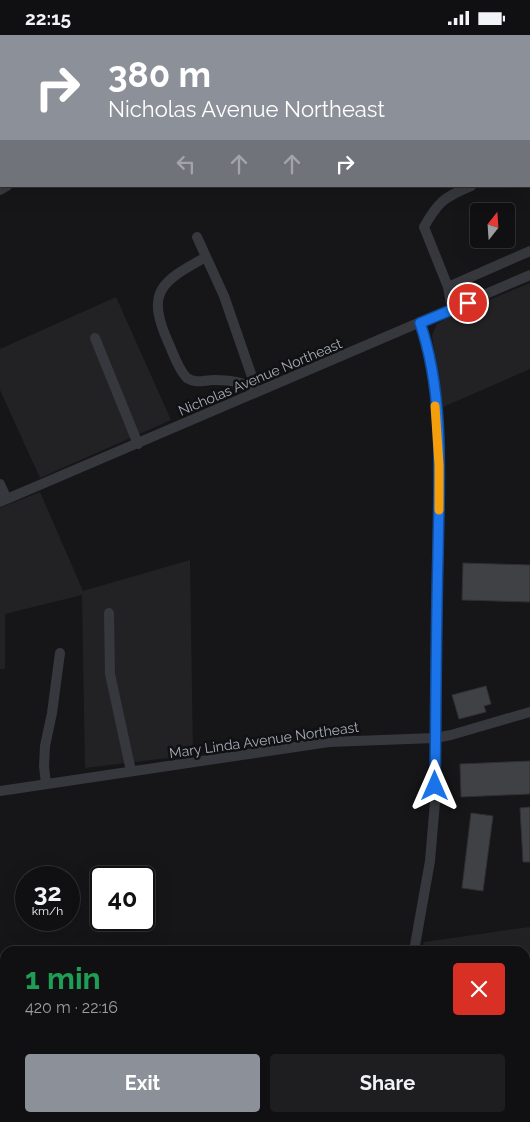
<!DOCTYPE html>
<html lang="en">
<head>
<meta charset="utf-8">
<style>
	:root { --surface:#101012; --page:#1e1e20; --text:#f1f3f6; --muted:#9c9d9f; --line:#303032; --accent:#8c9099 }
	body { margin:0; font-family:Raleway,sans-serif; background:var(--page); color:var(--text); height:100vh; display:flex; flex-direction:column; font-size:19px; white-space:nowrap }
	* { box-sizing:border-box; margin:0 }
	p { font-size:16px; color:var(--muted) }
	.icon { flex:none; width:28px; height:28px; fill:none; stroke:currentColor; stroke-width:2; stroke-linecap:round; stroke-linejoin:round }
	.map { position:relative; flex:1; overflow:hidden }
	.sheet { position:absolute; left:0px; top:911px; width:530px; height:176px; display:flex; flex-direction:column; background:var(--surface); border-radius:15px 15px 0 0; box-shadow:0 5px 20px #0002,0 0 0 1px var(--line) }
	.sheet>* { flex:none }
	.guide { position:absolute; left:0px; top:0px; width:530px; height:152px; box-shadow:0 5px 20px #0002,0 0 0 1px var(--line); background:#8c9099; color:#fff; overflow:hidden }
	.needle { width:32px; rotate:17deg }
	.tools { position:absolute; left:470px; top:168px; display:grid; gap:10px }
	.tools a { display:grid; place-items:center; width:45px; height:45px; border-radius:5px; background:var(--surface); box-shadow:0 5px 20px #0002,0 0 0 1px var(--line); font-size:25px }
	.speed { position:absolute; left:15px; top:831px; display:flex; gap:10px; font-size:25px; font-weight:700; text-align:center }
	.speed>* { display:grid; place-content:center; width:65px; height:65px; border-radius:50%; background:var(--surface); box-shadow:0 5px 20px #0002,0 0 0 1px var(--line); line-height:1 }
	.speed small { font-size:12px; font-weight:400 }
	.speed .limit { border:2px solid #111; border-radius:8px; background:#fff; color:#111 }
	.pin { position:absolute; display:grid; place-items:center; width:42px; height:42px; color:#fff; margin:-21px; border:2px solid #fff; border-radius:50%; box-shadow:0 1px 5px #0007 }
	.me { position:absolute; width:55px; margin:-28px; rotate:0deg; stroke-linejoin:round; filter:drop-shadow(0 0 4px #0008) }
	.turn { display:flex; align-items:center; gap:18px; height:105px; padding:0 25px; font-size:22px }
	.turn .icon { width:65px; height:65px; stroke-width:2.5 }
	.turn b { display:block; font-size:35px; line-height:42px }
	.lanes { display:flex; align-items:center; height:48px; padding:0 25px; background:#0003; justify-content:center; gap:25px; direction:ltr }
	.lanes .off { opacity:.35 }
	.round { display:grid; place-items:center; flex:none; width:52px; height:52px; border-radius:5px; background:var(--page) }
	.headline { display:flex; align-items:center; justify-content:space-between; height:85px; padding:0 25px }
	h1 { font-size:30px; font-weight:700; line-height:38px; color:#1e9e55 }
	.cta { display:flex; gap:10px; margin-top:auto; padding:10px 25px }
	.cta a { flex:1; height:58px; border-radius:5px; background:var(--accent); color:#fff; font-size:20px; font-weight:700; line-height:58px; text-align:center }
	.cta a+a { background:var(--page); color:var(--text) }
	.status { display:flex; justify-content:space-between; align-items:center; height:35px; padding:0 25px; background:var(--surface); direction:ltr }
	.status svg { height:14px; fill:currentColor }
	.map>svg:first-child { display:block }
	.built { fill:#222225 }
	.building { fill:#404145; stroke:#303034 }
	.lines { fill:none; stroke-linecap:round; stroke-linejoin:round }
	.path { stroke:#3c3f44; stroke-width:1; stroke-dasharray:2.5 4; stroke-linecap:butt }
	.minor { stroke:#36383d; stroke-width:10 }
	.route-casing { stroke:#114b97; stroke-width:12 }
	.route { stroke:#1a73e8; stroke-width:9 }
	.slow { stroke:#f59e0b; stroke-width:9 }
	.labels { text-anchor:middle; stroke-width:5; stroke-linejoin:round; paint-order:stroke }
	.street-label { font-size:14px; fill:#a7acb8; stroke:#111113 }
</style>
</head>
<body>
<div class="status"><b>22:15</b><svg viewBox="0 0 49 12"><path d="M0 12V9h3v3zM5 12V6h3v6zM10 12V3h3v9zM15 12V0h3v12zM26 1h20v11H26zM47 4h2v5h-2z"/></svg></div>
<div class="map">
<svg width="530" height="1087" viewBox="0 0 530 1087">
	<rect width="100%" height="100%" fill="#161618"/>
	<path class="built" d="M0,0H278L1,1L0,53Z
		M530,248V334L443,372L433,307L432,300L437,289L450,281Z
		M116,262L171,385L40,443L0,355V314Z
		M40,457L83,556L190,525L193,720L85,733L82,560L5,579V634H0V473Z
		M530,892V1087H400L399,1083L525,1082V916H422L424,907Z"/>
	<path class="building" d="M463,528L530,530V567L462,565Z
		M486,651L491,669L484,671L486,677L459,684L452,660Z
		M530,726V759L461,762L460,729Z
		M530,772V827H523L520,773Z
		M471,778L493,781L483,856L462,853Z"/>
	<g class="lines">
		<path class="path" d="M0,143L1,142"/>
		<path class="minor" d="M35,0L37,1
			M52,0L53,1
			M23,1L28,0
			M291,1L293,0
			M0,8H1
			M0,31H1
			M0,44H1
			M0,155L7,151
			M197,202L224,261L257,356
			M206,222C161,247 145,256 169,309C174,320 178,334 187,343C196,349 204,345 214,345C229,345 246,347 257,356
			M448,252L424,192C438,167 444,162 471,151
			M452,274L448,252L530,216
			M95,303L138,409
			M0,449L7,464
			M0,467L530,240
			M109,578L110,639L131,736
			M46,749L44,731L45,711L52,678L60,618
			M0,756L329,707L435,703L451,700L530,677
			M414,916L430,826L435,767C435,685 437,603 438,521C438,446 445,361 420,288
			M525,941L530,940
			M373,1087L392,1083"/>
	</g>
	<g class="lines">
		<defs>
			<path id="route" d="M435,751C436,674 436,596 438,519C439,445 445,360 420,288L468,268"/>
		</defs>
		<use href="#route" class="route-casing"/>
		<use href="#route" class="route"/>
		<path class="slow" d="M435,371L439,430V475"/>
	</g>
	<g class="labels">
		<g class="street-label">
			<text transform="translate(260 342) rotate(-23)" y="5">Nicholas Avenue Northeast</text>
			<text transform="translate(264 705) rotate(-8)" y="5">Mary Linda Avenue Northeast</text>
		</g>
	</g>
</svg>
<div class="tools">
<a><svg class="needle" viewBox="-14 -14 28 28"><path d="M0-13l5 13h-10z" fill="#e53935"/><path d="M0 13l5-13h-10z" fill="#9c9d9f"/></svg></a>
</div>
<div class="speed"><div>32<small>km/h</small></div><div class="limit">40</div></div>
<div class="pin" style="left:468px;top:268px;background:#d93025"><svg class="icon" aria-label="arrive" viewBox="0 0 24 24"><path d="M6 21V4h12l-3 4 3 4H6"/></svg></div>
<svg class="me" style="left:435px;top:751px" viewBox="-20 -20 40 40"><path d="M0-17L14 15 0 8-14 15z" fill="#1a73e8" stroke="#fff" stroke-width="4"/></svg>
<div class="guide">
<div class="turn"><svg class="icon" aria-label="right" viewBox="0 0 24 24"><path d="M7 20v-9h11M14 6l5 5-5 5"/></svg><div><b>380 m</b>Nicholas Avenue Northeast</div></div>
<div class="lanes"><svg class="icon off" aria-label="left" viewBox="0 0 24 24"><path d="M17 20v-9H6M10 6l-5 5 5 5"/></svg><svg class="icon off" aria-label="ahead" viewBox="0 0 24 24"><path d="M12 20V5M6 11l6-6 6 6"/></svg><svg class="icon off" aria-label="ahead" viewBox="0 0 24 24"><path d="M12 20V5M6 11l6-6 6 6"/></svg><svg class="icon" aria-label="right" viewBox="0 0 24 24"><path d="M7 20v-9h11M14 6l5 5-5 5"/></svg></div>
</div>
<section class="sheet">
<div class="headline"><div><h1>1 min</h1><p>420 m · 22:16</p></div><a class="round" style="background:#d93025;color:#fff"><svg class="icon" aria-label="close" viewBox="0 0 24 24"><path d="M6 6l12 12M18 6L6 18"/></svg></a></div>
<div class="cta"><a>Exit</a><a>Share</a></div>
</section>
</div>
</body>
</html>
